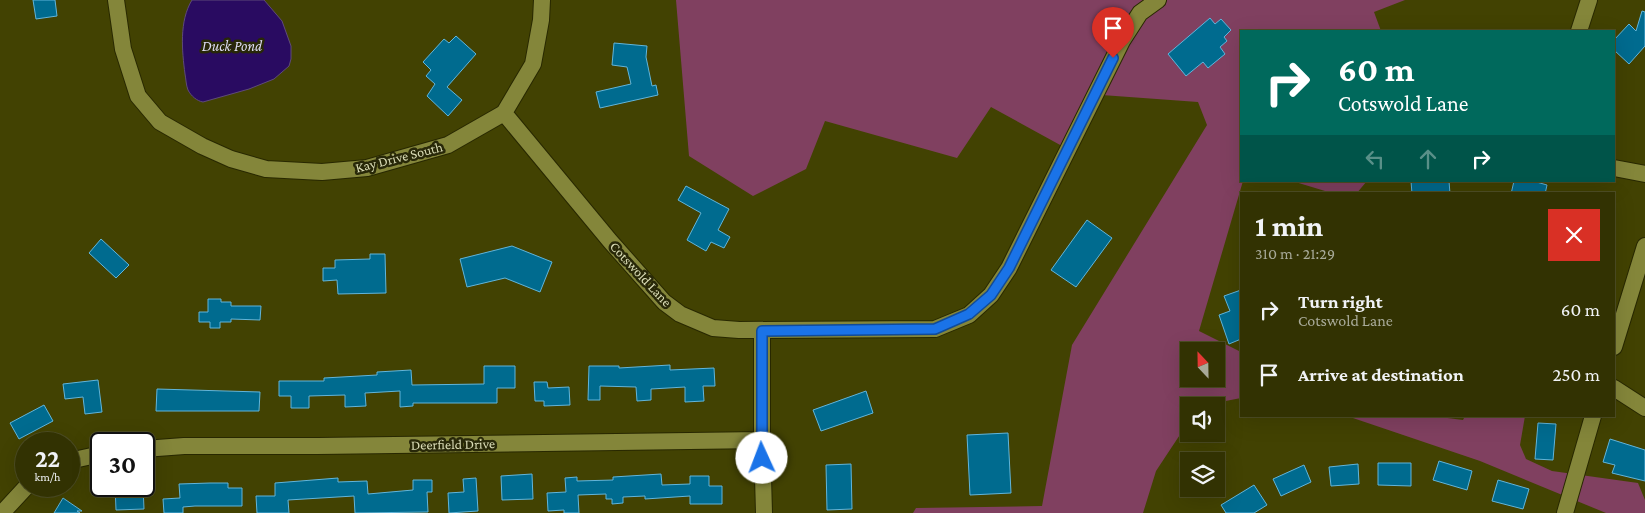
<!DOCTYPE html>
<html lang="en">
<head>
<meta charset="utf-8">
<style>
	:root { --surface:#323202; --page:#3d3e11; --text:#f1f3f6; --muted:#a8aa99; --line:#4d4d24 }
	body { margin:0; font-family:"Crimson Pro",serif; background:var(--page); color:var(--text); height:100vh; display:flex; flex-direction:column; font-size:19px; white-space:nowrap }
	* { box-sizing:border-box; margin:0 }
	p { font-size:16px; color:var(--muted) }
	.icon { flex:none; width:28px; height:28px; fill:none; stroke:currentColor; stroke-width:2; stroke-linecap:round; stroke-linejoin:round }
	.map { position:relative; flex:1; overflow:hidden }
	.details { position:absolute; left:1240px; top:192px; width:375px; height:225px; display:flex; flex-direction:column; background:var(--surface); border-radius:0px; box-shadow:0 5px 20px #0002,0 0 0 1px var(--line) }
	.details>* { flex:none }
	.guide { position:absolute; left:1240px; top:30px; width:375px; height:152px; border-radius:0px; box-shadow:0 5px 20px #0002,0 0 0 1px var(--line); background:#00695c; color:#fff; overflow:hidden }
	.needle { width:32px; rotate:338deg }
	.controls { position:absolute; left:1180px; top:342px; display:grid; gap:10px }
	.controls a { display:grid; place-items:center; width:45px; height:45px; border-radius:0px; background:var(--surface); box-shadow:0 5px 20px #0002,0 0 0 1px var(--line); font-size:25px }
	.speed { position:absolute; left:15px; top:432px; display:flex; gap:10px; font-size:25px; font-weight:700; text-align:center }
	.speed>* { display:grid; place-content:center; width:65px; height:65px; border-radius:50%; background:var(--surface); box-shadow:0 5px 20px #0002,0 0 0 1px var(--line); line-height:1 }
	.speed small { font-size:12px; font-weight:400 }
	.speed .limit { border:2px solid #111; border-radius:8px; background:#fff; color:#111 }
	.pin { position:absolute; display:grid; place-items:center; width:42px; height:42px; color:#fff; margin:-51px -21px; border-radius:50% 50% 50% 0; rotate:-45deg; box-shadow:0 0 5px #0007 }
	.pin .icon { rotate:45deg }
	.me { position:absolute; width:55px; margin:-28px; rotate:358deg; stroke-linejoin:round; filter:drop-shadow(0 0 4px #0008) }
	.turn { display:flex; align-items:center; gap:18px; height:105px; padding:0 15px; font-size:22px }
	.turn .icon { width:65px; height:65px; stroke-width:2.5 }
	.turn b { display:block; font-size:35px; line-height:42px }
	.lanes { display:flex; align-items:center; height:48px; padding:0 15px; background:#0003; justify-content:center; gap:25px; direction:ltr }
	.lanes .off { opacity:.35 }
	.round { display:grid; place-items:center; flex:none; width:52px; height:52px; border-radius:0px; background:var(--page) }
	.head { display:flex; align-items:center; justify-content:space-between; height:85px; padding:0 15px }
	h1 { font-size:30px; font-weight:700; line-height:38px }
	ul { padding:0; list-style:none }
	li { display:flex; align-items:center; gap:15px; height:65px; padding:0 15px }
	li div { flex:1 }
	li b { display:block; font-size:19px }
	li em { font-style:normal }
	.map>svg:first-child { display:block }
	.green { fill:#804060; fill-rule:evenodd }
	.water { fill:#290b61; stroke:#5e4a7a }
	.building { fill:#006b8f; stroke:#61b5db }
	.lines { fill:none; stroke-linecap:round; stroke-linejoin:round }
	.minor-casing { stroke:#282800; stroke-width:18 }
	.minor { stroke:#84863a; stroke-width:16 }
	.route-casing { stroke:#114b97; stroke-width:12 }
	.route { stroke:#1a73e8; stroke-width:9 }
	.labels { text-anchor:middle; stroke-width:5; stroke-linejoin:round; paint-order:stroke }
	.street-label { font-size:14px; fill:#dadcb6; stroke:#282808 }
	.water-label { font-size:15px; font-style:italic; fill:#dedcf4; stroke:#282808 }
</style>
</head>
<body>
<div class="map">
<svg width="1645" height="513" viewBox="0 0 1645 513">
	<rect width="100%" height="100%" fill="#424202"/>
	<path class="green" d="M676,0H1405L1374,12L1381,31H1241V181H1243L1199,331L1241,352V398L1200,406H1189V421L1156,471L1143,513H913L916,508L1042,506L1072,345L1207,125L1198,102L1088,94L1062,146L991,107L957,158L825,121L806,169L753,196L689,156ZM1189,351H1216V379H1189Z
		M1292,181H1367L1356,194H1335Z
		M1347,416H1432L1463,420L1465,416H1525L1520,445L1526,459L1552,471L1638,483L1645,500V513H1606L1480,461Z"/>
	<path class="water" d="M192,0H264L282,21L291,46V59L289,66L274,79L249,89L203,102C197,101 191,96 188,90C186,85 186,79 185,74C182,51 179,21 192,0Z"/>
	<path class="building" d="M33,0H55L57,16L36,19Z
		M1642,11L1645,12V46L1629,64L1614,50V40L1629,24L1636,31Z
		M1210,18L1215,24L1221,19L1231,30L1224,37L1227,41L1220,47L1225,54L1208,68L1203,62L1186,76L1168,54Z
		M456,36L476,54L447,87L462,100L448,116L427,96L435,84L426,76L431,70L423,62L444,39L449,43Z
		M614,43L647,46L646,57L652,86L656,85L658,95L600,108L596,92L631,84L627,67L612,65Z
		M1411,181H1449L1450,194H1412Z
		M1514,181H1533L1547,185L1545,194H1511Z
		M686,186L729,209L718,230L730,237L724,248L711,242L706,251L687,240L701,213L678,200Z
		M1087,220L1112,238L1076,287L1051,270Z
		M101,239L129,265L116,278L89,253Z
		M512,246L552,262L540,292L505,278L467,287L460,259Z
		M370,254H385L386,293L338,294L337,280L323,281V268H335V260L370,259Z
		M1241,290V339L1229,344L1219,315L1230,311L1224,296Z
		M208,299H221V302H231V306H261L260,320L231,319V322H220V328H210V322H199V312H208Z
		M670,365V370L714,368L715,386H703L704,401L685,402V387L651,389V400L637,401L636,387L600,386V400H588L589,366H619V368Z
		M484,366H515V388H497V403H413V406L400,407V391L365,393L366,406L345,407V395L309,396V408H291V396H279V381H324V378L377,375V372L411,370L412,385L484,384Z
		M98,380L102,412L85,414L83,397L65,399L63,384Z
		M534,382H547L548,388L569,387L570,405L544,406V401H535Z
		M157,389L260,392L259,411H156Z
		M866,391L873,413L821,431L813,410Z
		M44,405L53,421L19,439L10,423Z
		M1538,423L1556,424L1553,460L1535,459Z
		M1008,433L1011,493L970,495L967,435Z
		M1610,439L1645,450V481L1612,473L1615,465L1603,462Z
		M1439,461L1472,471L1467,490L1433,480Z
		M1378,463H1411V486L1378,485Z
		M851,464L852,509L827,510L826,465Z
		M1358,464L1359,484L1331,486L1329,467Z
		M1304,465L1311,482L1281,496L1273,479Z
		M532,474L533,499L502,500L501,476Z
		M661,474L662,485L690,484V476H709V486H722V504H690V496L645,499V496L623,497V503L612,504V499H606V494L578,495L579,513H564V510L548,511L547,493L566,492L565,478L577,477V481L613,480V477Z
		M338,478V482L367,481L368,494L413,490V480H432V492H427L428,512L355,513L354,496L288,500L289,513H257L256,496H275V483Z
		M476,478L478,511L449,513L448,493L464,492L463,479Z
		M1498,480L1529,489L1523,509L1492,501Z
		M210,483H228V488H242V506H195L183,507V513H164L163,499L180,498L179,484Z
		M1254,485L1267,505L1254,513H1226L1221,505Z
		M115,486H143L144,509L116,510Z
		M63,498L82,511H77L80,513H54Z"/>
	<g class="lines">
		<defs>
			<path id="minor" d="M116,0L123,49L138,96L160,122L202,146L231,159L266,169L322,172L367,168L448,145L504,113L533,64L541,20L542,0
				M1579,31L1589,0
				M504,113L610,241L664,302L680,314L713,328L739,330L935,329L969,315L991,295L1009,268L1122,41L1140,13L1158,0
				M1614,168L1645,174
				M762,331V440L764,513
				M1614,347L1645,246
				M1614,388L1645,408
				M144,449L184,446H318L762,440
				M69,461L101,454
				M2,513L27,486
				M1565,513L1593,416"/>
		</defs>
		<use href="#minor" class="minor-casing"/>
		<use href="#minor" class="minor"/>
	</g>
	<g class="lines">
		<defs>
			<path id="route" d="M762,458V331L935,329L969,314L991,295L1009,268L1113,58"/>
		</defs>
		<use href="#route" class="route-casing"/>
		<use href="#route" class="route"/>
	</g>
	<g class="labels">
		<g class="street-label">
			<text transform="translate(399 157) rotate(-14)" y="5">Kay Drive South</text>
			<text transform="translate(641 274) rotate(47)" y="5">Cotswold Lane</text>
			<text transform="translate(453 444) rotate(-1)" y="5">Deerfield Drive</text>
		</g>
		<g class="water-label">
			<text x="232" y="51">Duck Pond</text>
		</g>
	</g>
</svg>
<div class="controls">
<a><svg class="needle" viewBox="-14 -14 28 28"><path d="M0-13l5 13h-10z" fill="#e53935"/><path d="M0 13l5-13h-10z" fill="#a8aa99"/></svg></a>
<a><svg class="icon" aria-label="sound" viewBox="0 0 24 24"><path d="M4 9h4l5-4v14l-5-4H4zM17 9q2 3 0 6"/></svg></a>
<a><svg class="icon" aria-label="layers" viewBox="0 0 24 24"><path d="M12 4l9 5-9 5-9-5zM3 14l9 5 9-5"/></svg></a>
</div>
<div class="speed"><div>22<small>km/h</small></div><div class="limit">30</div></div>
<div class="pin" style="left:1113px;top:58px;background:#d93025"><svg class="icon" aria-label="arrive" viewBox="0 0 24 24"><path d="M6 21V4h12l-3 4 3 4H6"/></svg></div>
<svg class="me" style="left:762px;top:458px" viewBox="-20 -20 40 40"><circle r="19" fill="#fff"/><path d="M0-13L10 11 0 6-10 11z" fill="#1a73e8"/></svg>
<div class="guide">
<div class="turn"><svg class="icon" aria-label="right" viewBox="0 0 24 24"><path d="M7 20v-9h11M14 6l5 5-5 5"/></svg><div><b>60 m</b>Cotswold Lane</div></div>
<div class="lanes"><svg class="icon off" aria-label="left" viewBox="0 0 24 24"><path d="M17 20v-9H6M10 6l-5 5 5 5"/></svg><svg class="icon off" aria-label="ahead" viewBox="0 0 24 24"><path d="M12 20V5M6 11l6-6 6 6"/></svg><svg class="icon" aria-label="right" viewBox="0 0 24 24"><path d="M7 20v-9h11M14 6l5 5-5 5"/></svg></div>
</div>
<section class="details">
<div class="head"><div><h1>1 min</h1><p>310 m · 21:29</p></div><a class="round" style="background:#d93025;color:#fff"><svg class="icon" aria-label="close" viewBox="0 0 24 24"><path d="M6 6l12 12M18 6L6 18"/></svg></a></div>
<ul>
<li><svg class="icon" aria-label="right" viewBox="0 0 24 24"><path d="M7 20v-9h11M14 6l5 5-5 5"/></svg><div><b>Turn right</b><p>Cotswold Lane</p></div><em>60 m</em></li>
<li><svg class="icon" aria-label="arrive" viewBox="0 0 24 24"><path d="M6 21V4h12l-3 4 3 4H6"/></svg><div><b>Arrive at destination</b></div><em>250 m</em></li>
</ul>
</section>
</div>
</body>
</html>
